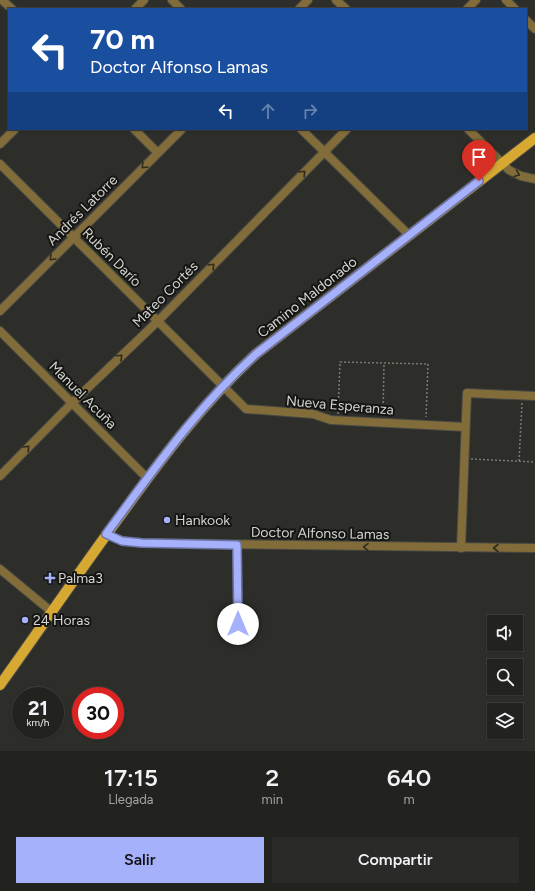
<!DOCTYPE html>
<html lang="es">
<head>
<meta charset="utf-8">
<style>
	:root { --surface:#22221f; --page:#2a2a28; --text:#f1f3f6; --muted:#a2a4a4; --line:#3f3f3d; --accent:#a6b1fc }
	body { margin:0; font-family:Figtree,sans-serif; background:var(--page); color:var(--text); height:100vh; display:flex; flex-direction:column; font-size:15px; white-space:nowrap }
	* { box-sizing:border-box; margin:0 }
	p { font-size:13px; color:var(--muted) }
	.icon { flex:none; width:22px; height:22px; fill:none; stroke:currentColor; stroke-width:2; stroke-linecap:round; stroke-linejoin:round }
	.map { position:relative; height:751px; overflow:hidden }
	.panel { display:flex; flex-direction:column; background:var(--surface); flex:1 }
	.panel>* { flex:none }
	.banner { position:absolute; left:8px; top:8px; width:519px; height:122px; border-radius:0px; box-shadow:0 1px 3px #0004,0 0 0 1px var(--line); background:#1a4fa0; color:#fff; overflow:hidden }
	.tools { position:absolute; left:487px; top:615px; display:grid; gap:8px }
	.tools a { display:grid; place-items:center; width:36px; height:36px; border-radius:0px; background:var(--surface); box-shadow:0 1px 3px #0004,0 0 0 1px var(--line); font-size:20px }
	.speed { position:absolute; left:12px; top:687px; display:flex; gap:8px; font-size:20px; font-weight:700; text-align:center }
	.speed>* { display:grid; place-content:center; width:52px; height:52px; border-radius:50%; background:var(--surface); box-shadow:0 1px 3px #0004,0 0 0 1px var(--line); line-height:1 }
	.speed small { font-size:10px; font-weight:400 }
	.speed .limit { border:6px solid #d22; background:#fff; color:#111 }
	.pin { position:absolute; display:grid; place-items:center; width:34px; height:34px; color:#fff; margin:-41px -17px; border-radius:50% 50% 50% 0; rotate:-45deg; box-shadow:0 0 4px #0007 }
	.pin .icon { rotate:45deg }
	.me { position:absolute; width:44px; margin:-22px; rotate:0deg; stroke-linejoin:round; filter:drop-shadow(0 0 3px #0008) }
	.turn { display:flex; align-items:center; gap:14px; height:84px; padding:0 16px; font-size:18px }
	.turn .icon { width:52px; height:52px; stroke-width:2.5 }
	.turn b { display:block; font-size:28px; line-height:34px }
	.lanes { display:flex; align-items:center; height:38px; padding:0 16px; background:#0003; justify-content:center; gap:20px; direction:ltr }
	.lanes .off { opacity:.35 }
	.eta { display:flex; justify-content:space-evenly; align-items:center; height:68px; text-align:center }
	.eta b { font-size:24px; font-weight:600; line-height:28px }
	.button { display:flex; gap:8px; margin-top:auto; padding:8px 16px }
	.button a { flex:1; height:46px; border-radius:0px; background:var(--accent); color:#111; font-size:16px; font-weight:600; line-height:46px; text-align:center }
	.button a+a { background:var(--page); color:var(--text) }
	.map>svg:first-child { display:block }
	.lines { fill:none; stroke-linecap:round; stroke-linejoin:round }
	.minor-casing { stroke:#484944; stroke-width:10 }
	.tertiary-casing { stroke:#484944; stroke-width:10 }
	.primary-casing { stroke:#484944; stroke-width:12 }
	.path { stroke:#797a75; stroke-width:1.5; stroke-dasharray:2 2; stroke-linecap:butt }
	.minor { stroke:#826c3a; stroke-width:8 }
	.tertiary { stroke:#826c3a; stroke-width:8 }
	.primary { stroke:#d7a832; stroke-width:10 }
	.oneway { stroke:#302c1d }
	.route-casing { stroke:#6c73a4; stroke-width:10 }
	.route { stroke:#a6b1fc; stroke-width:7 }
	.poi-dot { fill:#a6b1fc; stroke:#151613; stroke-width:1.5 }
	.labels { text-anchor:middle; stroke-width:4; stroke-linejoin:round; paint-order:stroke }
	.street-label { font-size:14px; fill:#d4d5d1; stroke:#151613 }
	.poi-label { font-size:14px; fill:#d4d5d1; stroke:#151613; text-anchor:start }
</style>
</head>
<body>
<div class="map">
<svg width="535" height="751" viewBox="0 0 535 751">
	<rect width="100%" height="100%" fill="#2d2e29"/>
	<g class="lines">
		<defs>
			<path id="minor" d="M2,0L12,9
				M172,0L181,9
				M336,0L346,9
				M506,0L515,9
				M135,9L144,0
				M299,9L308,0
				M467,9L476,0
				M526,20L535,29
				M134,129L158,153
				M301,129L409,235
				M468,129L509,170L521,176L535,179
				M0,144L15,129
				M0,164L246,409L313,414L331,420L465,427
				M0,311L182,129
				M0,331L147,478
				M0,476L72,403L158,321L347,129
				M237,545L238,624
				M461,548L467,393L535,396
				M0,569L52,612"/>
			<path id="tertiary" d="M106,534L122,541L142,543L535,548"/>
			<path id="primary" d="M0,685C41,628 81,569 123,512C164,455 205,401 256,354L535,138"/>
		</defs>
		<use href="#minor" class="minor-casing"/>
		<use href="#tertiary" class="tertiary-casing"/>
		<use href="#primary" class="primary-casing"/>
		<path class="path" d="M338,414L340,362L428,364L426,417
			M383,415L384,363
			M471,459L535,462
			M519,461L522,403"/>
		<use href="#minor" class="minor"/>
		<use href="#tertiary" class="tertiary"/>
		<use href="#primary" class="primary"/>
	</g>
	<defs><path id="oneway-chevron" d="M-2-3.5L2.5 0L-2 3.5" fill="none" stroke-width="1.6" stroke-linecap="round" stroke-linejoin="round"/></defs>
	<g class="oneway">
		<use href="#oneway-chevron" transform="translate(144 166) rotate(135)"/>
		<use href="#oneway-chevron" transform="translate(303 173) rotate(-46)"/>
		<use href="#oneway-chevron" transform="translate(517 174) rotate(22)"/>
		<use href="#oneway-chevron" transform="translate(52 258) rotate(135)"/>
		<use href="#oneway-chevron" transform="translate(212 266) rotate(-46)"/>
		<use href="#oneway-chevron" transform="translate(120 357) rotate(-43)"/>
		<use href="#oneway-chevron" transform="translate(27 448) rotate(-46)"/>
		<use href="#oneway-chevron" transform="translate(366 547) rotate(-179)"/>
		<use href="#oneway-chevron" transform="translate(496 548) rotate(-180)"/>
	</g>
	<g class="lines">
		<defs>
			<path id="route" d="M238,624L237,545L142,543L122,541L106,534C153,471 197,407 256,354L479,181"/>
		</defs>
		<use href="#route" class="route-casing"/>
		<use href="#route" class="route"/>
	</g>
	<g class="poi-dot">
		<circle cx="167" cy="520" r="4"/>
		<path d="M48 572h4v4h4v4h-4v4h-4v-4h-4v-4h4z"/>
		<circle cx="25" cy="620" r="4"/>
	</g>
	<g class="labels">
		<g class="street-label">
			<text transform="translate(82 210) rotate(-45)" y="5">Andrés Latorre</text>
			<text transform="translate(112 257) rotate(45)" y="5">Rubén Darío</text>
			<text transform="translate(165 294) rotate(-45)" y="5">Mateo Cortés</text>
			<text transform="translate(307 297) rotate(-38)" y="5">Camino Maldonado</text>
			<text transform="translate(83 395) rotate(45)" y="5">Manuel Acuña</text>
			<text transform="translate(340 405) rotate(5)" y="5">Nueva Esperanza</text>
			<text transform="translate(320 533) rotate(1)" y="5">Doctor Alfonso Lamas</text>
		</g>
		<g class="poi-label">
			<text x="175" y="525">Hankook</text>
			<text x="58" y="583">Palma3</text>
			<text x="33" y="625">24 Horas</text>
		</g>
	</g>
</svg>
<div class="tools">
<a><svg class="icon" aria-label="sound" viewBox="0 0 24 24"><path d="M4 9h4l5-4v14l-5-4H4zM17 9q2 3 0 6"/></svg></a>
<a><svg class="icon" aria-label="search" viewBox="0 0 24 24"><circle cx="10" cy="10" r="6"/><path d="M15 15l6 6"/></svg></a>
<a><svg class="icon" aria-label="layers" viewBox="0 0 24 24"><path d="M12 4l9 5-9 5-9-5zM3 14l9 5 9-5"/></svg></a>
</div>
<div class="speed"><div>21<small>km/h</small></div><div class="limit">30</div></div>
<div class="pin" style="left:479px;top:181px;background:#d93025"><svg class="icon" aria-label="arrive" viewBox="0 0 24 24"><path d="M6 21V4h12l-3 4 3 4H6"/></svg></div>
<svg class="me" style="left:238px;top:624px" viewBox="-20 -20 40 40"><circle r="19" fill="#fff"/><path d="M0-13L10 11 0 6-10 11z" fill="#a6b1fc"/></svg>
<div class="banner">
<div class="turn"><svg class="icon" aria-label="left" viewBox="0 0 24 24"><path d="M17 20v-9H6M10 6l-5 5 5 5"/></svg><div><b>70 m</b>Doctor Alfonso Lamas</div></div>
<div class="lanes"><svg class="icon" aria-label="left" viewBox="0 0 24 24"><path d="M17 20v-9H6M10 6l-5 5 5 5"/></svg><svg class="icon off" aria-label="ahead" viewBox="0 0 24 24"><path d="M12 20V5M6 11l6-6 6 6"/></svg><svg class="icon off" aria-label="right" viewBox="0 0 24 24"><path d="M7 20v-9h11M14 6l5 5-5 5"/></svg></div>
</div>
</div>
<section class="panel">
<div class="eta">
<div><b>17:15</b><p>Llegada</p></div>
<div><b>2</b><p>min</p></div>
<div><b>640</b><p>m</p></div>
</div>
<div class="button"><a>Salir</a><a>Compartir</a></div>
</section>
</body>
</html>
